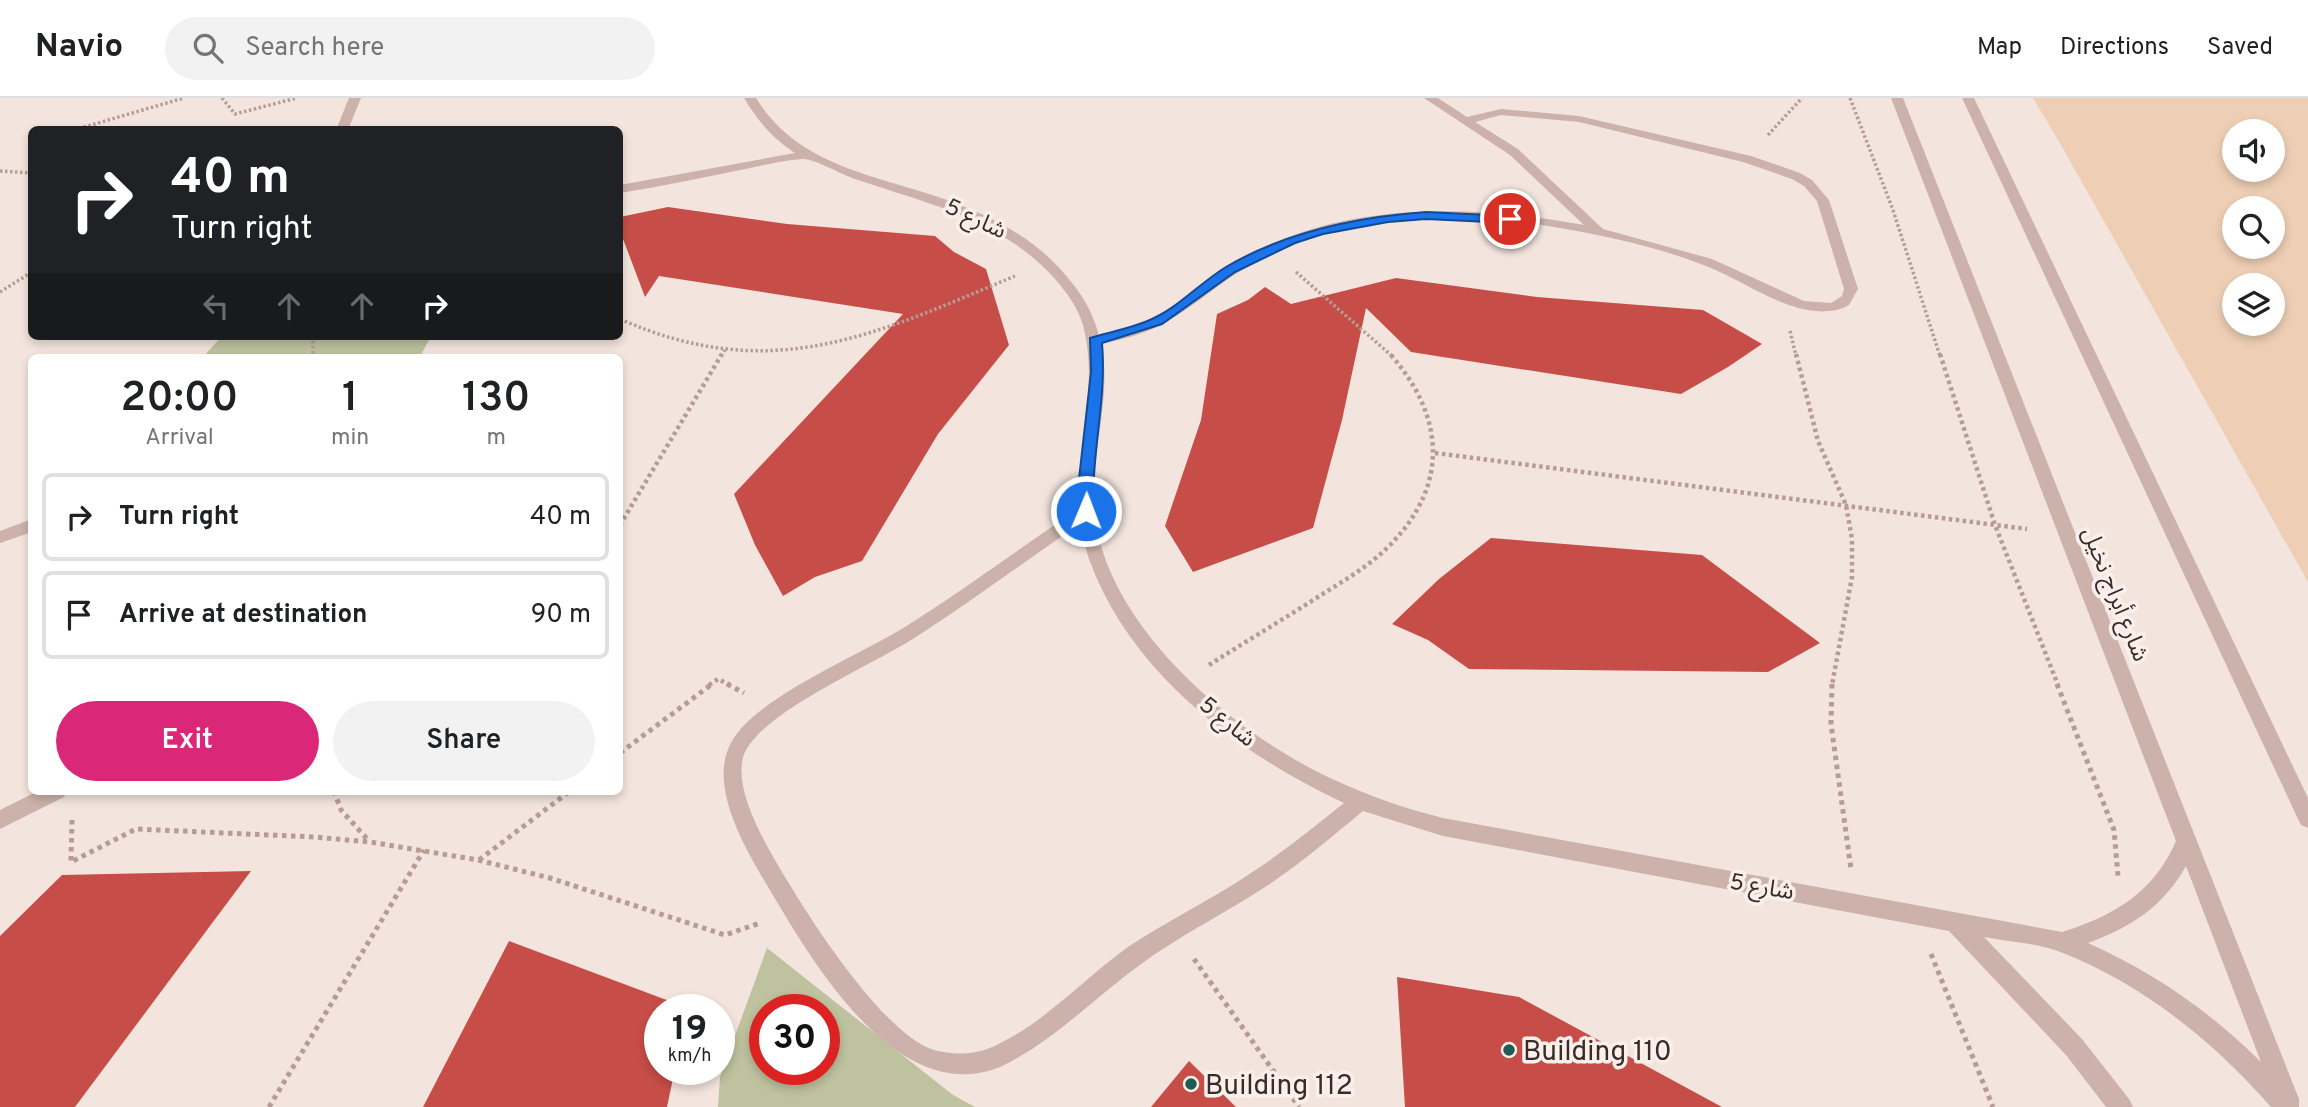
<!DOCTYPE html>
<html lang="en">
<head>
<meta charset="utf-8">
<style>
	:root { --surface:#fff; --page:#f2f2f2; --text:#202124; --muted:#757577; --line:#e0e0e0; --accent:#db2777 }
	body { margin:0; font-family:Overpass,"Noto Sans Arabic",sans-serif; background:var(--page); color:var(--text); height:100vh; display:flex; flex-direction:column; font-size:26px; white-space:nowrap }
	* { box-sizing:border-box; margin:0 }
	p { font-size:23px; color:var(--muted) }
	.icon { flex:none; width:38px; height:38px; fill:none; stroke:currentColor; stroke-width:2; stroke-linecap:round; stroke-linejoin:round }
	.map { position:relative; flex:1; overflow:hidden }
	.drawer { position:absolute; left:28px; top:256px; width:595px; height:441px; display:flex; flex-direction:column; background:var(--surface); border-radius:10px; box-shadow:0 4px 10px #0003 }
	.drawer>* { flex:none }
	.hud { position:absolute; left:28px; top:28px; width:595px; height:214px; border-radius:10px; box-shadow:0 4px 10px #0003; background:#202124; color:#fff; overflow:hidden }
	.fabs { position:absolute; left:2222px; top:21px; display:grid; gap:14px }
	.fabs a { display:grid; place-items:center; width:63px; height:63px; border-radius:50%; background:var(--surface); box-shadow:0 4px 10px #0003; font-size:35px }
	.speed { position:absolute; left:644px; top:896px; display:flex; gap:14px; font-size:35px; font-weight:700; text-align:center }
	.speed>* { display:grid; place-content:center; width:91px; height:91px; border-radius:50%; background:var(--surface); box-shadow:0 4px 10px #0003; line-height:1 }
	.speed small { font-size:18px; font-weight:400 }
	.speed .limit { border:10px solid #d22; background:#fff; color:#111 }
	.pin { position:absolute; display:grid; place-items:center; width:60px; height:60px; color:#fff; margin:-30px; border:4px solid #fff; border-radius:50%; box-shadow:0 2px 7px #0007 }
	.me { position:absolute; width:77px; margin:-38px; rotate:1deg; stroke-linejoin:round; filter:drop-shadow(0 0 5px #0008) }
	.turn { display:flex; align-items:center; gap:24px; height:147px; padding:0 28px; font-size:32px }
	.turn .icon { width:91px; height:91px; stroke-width:2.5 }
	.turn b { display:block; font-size:49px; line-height:60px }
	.lanes { display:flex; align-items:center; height:66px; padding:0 28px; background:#0003; justify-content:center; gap:35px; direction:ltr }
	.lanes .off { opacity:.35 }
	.eta { display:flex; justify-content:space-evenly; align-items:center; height:119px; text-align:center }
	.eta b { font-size:42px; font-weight:600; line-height:49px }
	.action { display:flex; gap:14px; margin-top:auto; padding:14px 28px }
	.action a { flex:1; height:80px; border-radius:42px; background:var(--accent); color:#fff; font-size:28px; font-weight:600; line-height:80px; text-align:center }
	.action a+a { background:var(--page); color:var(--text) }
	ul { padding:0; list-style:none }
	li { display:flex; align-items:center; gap:21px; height:88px; margin:0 14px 10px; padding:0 14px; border:4px solid var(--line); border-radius:10px }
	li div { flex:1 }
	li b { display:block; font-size:26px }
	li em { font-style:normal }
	header { display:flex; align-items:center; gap:42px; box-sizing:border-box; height:98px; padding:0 35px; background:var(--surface); border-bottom:2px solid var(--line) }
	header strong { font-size:33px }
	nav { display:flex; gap:38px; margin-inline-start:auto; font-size:24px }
	.search { width:490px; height:63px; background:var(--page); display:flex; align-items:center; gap:18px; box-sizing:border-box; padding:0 24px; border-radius:38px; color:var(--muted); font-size:26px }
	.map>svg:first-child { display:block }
	.green { fill:#bec29e; fill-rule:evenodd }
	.sand { fill:#eecfb5; fill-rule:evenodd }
	.building { fill:#c74e48 }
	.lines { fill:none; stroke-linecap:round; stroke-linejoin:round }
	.path-far2 { stroke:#b79c94; stroke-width:3.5; stroke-dasharray:2.5 2.5; stroke-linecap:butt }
	.path-far1 { stroke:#b79c94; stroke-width:4.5; stroke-dasharray:3.5 3.5; stroke-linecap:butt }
	.path { stroke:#b79c94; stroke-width:5; stroke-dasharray:4.5 4.5; stroke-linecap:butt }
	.minor { fill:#ccb2aa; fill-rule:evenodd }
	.route { fill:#1a73e8; stroke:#114b97; stroke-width:2 }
	.poi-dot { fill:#1e5b53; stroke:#faf0eb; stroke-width:2.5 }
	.labels { text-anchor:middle; stroke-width:7; stroke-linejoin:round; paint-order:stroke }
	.street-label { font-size:23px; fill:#392b29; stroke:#faf0eb }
	.near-poi-label { font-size:28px; fill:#392b29; stroke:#faf0eb; text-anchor:start }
</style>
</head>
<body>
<header>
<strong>Navio</strong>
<div class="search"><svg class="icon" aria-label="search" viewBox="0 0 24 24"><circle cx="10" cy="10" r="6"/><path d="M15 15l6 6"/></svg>Search here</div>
<nav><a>Map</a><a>Directions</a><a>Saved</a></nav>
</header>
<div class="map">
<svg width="2308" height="1009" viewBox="0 0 2308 1009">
	<rect width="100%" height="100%" fill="#f3e5de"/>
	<path class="green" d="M222,238H431L420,259H203Z
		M767,850L953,997L975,1009H718L720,979ZM765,912H824V971H765Z"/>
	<path class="sand" d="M2033,0H2308V484L2058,42ZM2235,33H2273V72H2235ZM2235,110H2273V149H2235ZM2235,187H2273V226H2235Z"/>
	<path class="building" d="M668,109L787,126L935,138L954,154L986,171L1009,247L938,336L862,463L815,479L783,498L755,447L734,396L903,216L659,178L645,199L620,133V119Z
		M1396,180L1537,199L1703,212L1762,246L1728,269L1681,296L1411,254L1366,210L1342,322L1313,430L1193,474L1165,428L1201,322L1217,216L1248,202L1265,189L1291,206Z
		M1491,440L1702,457L1820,545L1768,574L1469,571L1428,542L1392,526L1439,481Z
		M251,773L75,1009H0V838L62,777Z
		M509,843L688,910L660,912V971H675L667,1009H423Z
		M1397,879L1519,899L1722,1009H1405Z
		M1189,963L1236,1009H1151Z"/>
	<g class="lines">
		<path class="path-far2" d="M222,0L235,16L297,0
			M1850,0L1893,112L1940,258
			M74,32L184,0
			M1768,37L1802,0
			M0,73L32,75
			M1296,174L1392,258
			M0,194L32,174
			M620,221C771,288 874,237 1015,178
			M1790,233L1796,258
			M313,238V258
			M721,258L725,252"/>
		<path class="path-far1" d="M313,256V259
			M1796,256L1818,343L1846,407L1852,441V479L1832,587
			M1940,256L1995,427L2058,587
			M1435,355L2027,431
			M620,427L722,256
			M1209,567C1245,544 1282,522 1318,499C1343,483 1370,468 1391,446C1450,385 1444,317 1390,256
			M709,587L718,581L730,587"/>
		<path class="path" d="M727,586L744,595
			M1832,586L1831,626L1851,771
			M2057,586L2114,732L2118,778
			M620,655L712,586
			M334,693L341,712L369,743
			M72,722L71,764L136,731L314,739L370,744L478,762L550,780L725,837L760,825
			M479,762L570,693
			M1931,856L1993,1009
			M1194,861L1299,1009
			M269,1009L424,752"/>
		<path class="minor" d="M349,0H361L348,32H336Z
			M744,0H756C798,69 876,77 947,102C991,118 1032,139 1063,174C1080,193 1093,213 1099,238C1118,233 1137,229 1154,219C1187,202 1215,176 1247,158C1349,102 1473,107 1584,127L1510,57L1424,0H1438L1467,19L1501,11L1579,18L1751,58L1800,75L1812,82L1829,102L1858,191L1849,207C1833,216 1815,214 1798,210C1766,201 1737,180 1706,168C1656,148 1601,137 1548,128C1449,112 1338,117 1249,168C1220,184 1195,208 1166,224C1146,236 1123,241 1101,246C1113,297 1090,356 1094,410C1103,526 1230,632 1328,679C1366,697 1403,710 1443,720L2062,834C2114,818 2154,794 2176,743L1891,0H1903L2299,1001V1009H2271C2214,944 2144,887 2063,855C2039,845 2009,844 1984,839L2082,941L2129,1001L2133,1009H2106L2066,957L1949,833L1443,738L1363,713C1330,740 1298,768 1262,791C1222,817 1179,838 1141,866C1094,900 1053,944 1000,969C901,1009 819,874 777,804C753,763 704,690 732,643C757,599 860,557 905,529C964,492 1020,450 1078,411C1077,350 1099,286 1083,227C1078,210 1067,195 1056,182C1002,121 928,106 855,81C843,77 813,60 802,61C784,62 766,67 750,70C706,79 663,88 620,95V87L795,55C772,40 758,23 744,0ZM1501,17L1579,24L1743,64L1792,81L1804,88L1817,103L1844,191L1842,198L1831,205L1804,203L1712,161L1603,131L1518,51L1475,24ZM1081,425C1083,437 1085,450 1089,461C1130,575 1239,656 1344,705C1313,730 1282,755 1248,777C1209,803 1167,823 1128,849C1083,881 1042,928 990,950C972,957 952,957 934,952C888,938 822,839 796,797C777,765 726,690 746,652C769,610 876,566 919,537C974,501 1027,462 1081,425ZM2186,768L2261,964C2211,914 2153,874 2088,845C2131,829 2163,809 2186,768Z
			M1962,0H1974L2308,700V730L2301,727L2298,721Z
			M32,421V434L0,445V433Z
			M38,693H67L64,699L0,731V712Z"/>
	</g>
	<path class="route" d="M1426,114L1510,118L1515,121L1510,125L1426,121L1388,124L1323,136L1295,145L1235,174L1162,226L1102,245C1107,301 1091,357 1093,413L1086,418L1081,416L1078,390L1091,274L1090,240C1110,234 1133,230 1152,221C1179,209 1201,184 1226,169C1287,133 1357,119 1426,114Z"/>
	<g class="poi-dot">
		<circle cx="1509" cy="952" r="7"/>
		<circle cx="1191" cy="986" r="7"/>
	</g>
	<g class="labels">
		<g class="street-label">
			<text transform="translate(976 120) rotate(25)" y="8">شارع 5</text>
			<text transform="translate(2116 496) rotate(68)" y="8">شارع أبراج نخيل</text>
			<text transform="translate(1228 623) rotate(39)" y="8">شارع 5</text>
			<text transform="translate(1762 788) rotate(10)" y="8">شارع 5</text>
		</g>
		<g class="near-poi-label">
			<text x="1523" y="962">Building 110</text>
			<text x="1205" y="996">Building 112</text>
		</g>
	</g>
</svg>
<div class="fabs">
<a><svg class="icon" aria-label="sound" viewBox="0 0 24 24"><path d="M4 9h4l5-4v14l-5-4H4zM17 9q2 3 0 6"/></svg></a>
<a><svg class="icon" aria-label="search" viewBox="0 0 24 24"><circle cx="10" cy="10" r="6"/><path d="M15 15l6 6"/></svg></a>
<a><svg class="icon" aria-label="layers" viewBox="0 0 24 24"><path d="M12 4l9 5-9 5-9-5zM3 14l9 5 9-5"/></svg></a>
</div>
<div class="speed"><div>19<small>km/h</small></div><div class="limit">30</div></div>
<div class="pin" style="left:1510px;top:121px;background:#d93025"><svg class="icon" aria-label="arrive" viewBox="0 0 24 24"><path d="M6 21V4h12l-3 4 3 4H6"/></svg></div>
<svg class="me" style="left:1086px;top:413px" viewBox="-20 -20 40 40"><circle r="17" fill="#1a73e8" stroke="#fff" stroke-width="3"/><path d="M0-11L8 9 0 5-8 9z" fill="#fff"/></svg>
<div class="hud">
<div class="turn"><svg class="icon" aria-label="right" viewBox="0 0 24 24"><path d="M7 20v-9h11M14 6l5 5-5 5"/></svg><div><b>40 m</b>Turn right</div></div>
<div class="lanes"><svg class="icon off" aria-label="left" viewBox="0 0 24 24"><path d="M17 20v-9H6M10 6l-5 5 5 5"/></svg><svg class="icon off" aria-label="ahead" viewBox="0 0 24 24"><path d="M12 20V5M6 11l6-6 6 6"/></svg><svg class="icon off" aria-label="ahead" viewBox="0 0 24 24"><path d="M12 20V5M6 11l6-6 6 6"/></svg><svg class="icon" aria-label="right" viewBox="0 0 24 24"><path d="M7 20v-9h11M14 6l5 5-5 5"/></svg></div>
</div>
<section class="drawer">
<div class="eta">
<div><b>20:00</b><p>Arrival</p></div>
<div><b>1</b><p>min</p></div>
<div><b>130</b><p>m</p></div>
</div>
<ul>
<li><svg class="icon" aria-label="right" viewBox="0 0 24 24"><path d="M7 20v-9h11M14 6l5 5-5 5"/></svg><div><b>Turn right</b></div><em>40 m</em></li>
<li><svg class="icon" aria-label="arrive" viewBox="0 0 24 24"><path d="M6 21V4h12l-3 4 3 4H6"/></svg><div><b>Arrive at destination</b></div><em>90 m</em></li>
</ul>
<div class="action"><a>Exit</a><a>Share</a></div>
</section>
</div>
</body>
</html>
